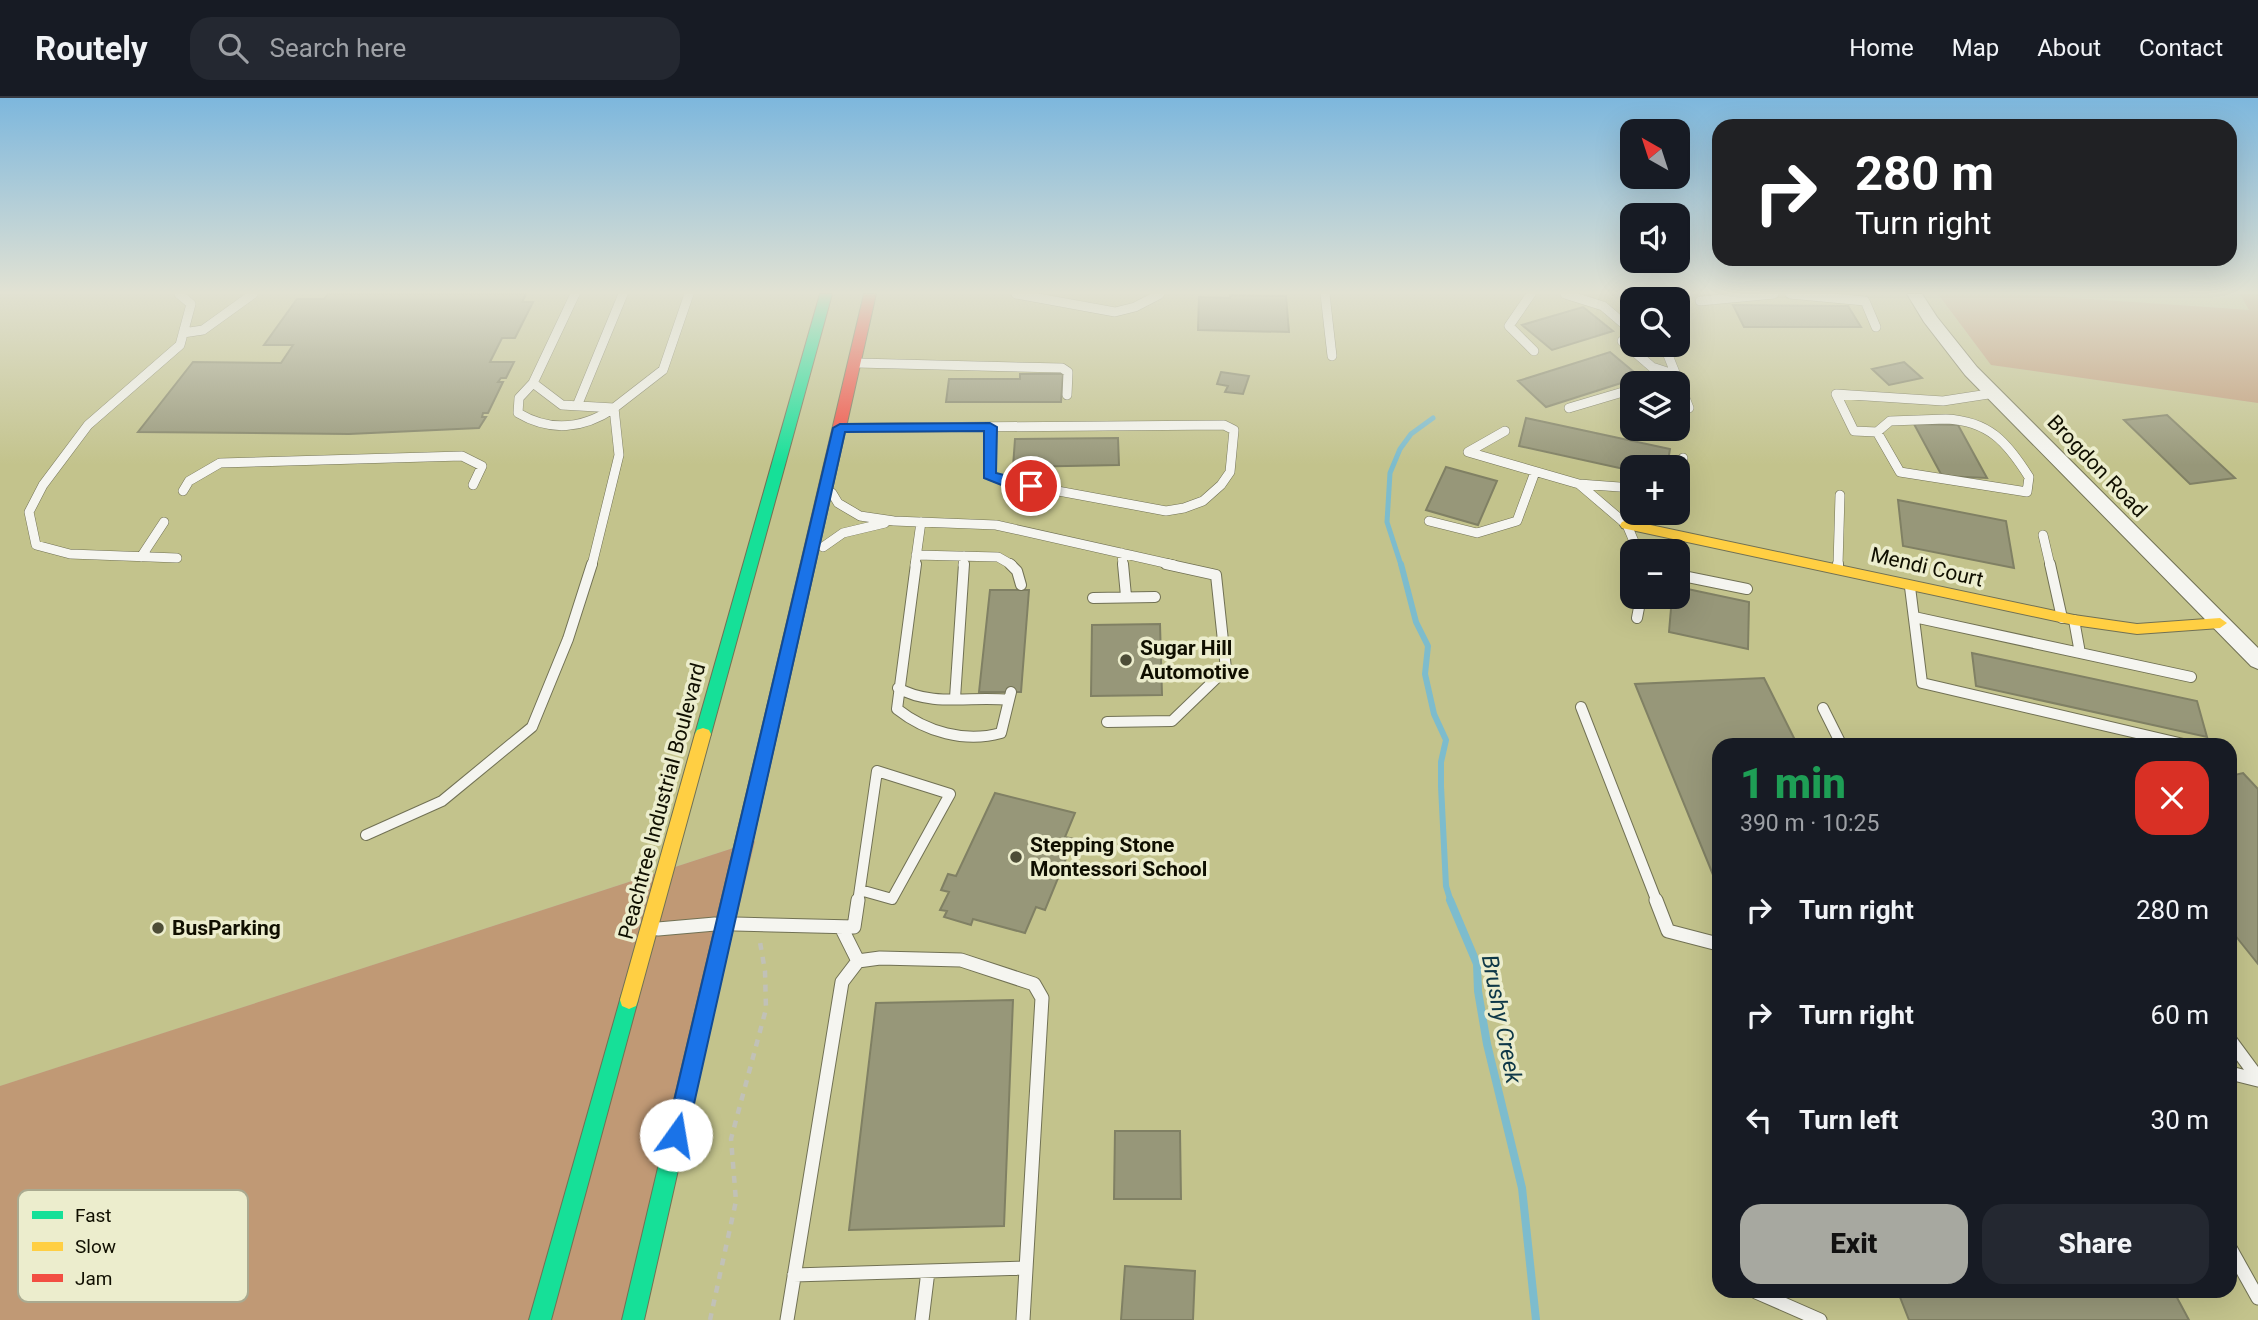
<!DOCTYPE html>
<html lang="en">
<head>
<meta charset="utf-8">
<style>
	:root { --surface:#171b24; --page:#242831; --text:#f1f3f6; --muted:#9ea1a6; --line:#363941; --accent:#a7a8a0 }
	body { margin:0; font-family:Roboto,sans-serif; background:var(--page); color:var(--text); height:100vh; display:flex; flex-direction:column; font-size:26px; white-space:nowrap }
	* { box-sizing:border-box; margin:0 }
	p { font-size:23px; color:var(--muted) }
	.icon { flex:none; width:38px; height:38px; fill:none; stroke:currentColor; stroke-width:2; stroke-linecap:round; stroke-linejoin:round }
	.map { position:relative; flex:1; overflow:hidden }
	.sheet { position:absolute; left:1712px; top:640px; width:525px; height:560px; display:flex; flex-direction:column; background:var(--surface); border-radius:21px; box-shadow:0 7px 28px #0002 }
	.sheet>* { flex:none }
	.top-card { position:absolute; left:1712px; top:21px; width:525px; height:147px; border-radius:21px; box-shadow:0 7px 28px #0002; background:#202124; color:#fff; overflow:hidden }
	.needle { width:46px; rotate:321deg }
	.controls { position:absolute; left:1620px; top:21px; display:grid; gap:14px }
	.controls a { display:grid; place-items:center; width:70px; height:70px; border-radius:14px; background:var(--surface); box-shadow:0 7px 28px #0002; font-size:35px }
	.pin { position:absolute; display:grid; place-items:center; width:60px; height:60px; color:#fff; margin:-30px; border:4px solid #fff; border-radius:50%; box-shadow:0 2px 7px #0007 }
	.me { position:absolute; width:77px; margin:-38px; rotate:13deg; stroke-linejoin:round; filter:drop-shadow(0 0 5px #0008) }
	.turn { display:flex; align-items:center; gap:24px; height:147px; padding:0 28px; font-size:32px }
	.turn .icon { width:91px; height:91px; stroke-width:2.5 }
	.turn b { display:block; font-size:49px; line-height:60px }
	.round { display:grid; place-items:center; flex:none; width:74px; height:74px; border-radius:21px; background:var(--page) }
	.summary { display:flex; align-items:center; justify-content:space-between; height:119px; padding:0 28px }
	h1 { font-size:42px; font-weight:800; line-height:52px; color:#1e9e55 }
	.button { display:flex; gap:14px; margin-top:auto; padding:14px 28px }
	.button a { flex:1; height:80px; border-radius:21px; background:var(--accent); color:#111; font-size:28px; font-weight:800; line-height:80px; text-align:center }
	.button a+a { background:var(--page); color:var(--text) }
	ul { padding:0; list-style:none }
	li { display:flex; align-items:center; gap:21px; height:105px; padding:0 28px }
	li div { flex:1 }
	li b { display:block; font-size:26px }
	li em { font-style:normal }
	header { display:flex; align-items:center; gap:42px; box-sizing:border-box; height:98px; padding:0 35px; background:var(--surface); border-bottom:2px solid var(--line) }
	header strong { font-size:33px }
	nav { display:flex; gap:38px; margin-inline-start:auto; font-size:24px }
	.search { width:490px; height:63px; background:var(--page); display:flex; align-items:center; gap:18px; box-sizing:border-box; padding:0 24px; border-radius:21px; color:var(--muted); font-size:26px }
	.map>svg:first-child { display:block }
	.built { fill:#c3c38c; fill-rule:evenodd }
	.forest { fill:#c09975 }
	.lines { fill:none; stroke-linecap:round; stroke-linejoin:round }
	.stream-far2 { stroke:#7dbccd; stroke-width:5 }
	.stream-far1 { stroke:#7dbccd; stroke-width:6 }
	.stream { stroke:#7dbccd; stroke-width:8 }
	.building { fill:#979779; stroke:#808064; stroke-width:2 }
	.lane-far2-casing { stroke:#717154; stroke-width:10 }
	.lane-far1-casing { stroke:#717154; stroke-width:12 }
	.lane-casing { stroke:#717154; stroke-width:15 }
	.street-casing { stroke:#717154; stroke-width:2 }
	.fast-casing { stroke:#717154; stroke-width:2 }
	.slow-casing { stroke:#717154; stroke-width:2 }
	.jam-casing { stroke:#717154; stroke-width:2 }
	.path { stroke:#c1c1b7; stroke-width:4.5; stroke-dasharray:7 7; stroke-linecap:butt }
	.lane-far2 { stroke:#f5f5f0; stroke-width:9 }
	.lane-far1 { stroke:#f5f5f0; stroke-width:10 }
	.lane { stroke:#f5f5f0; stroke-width:13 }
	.street { fill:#f5f5f0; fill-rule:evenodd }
	.fast { fill:#16e098; fill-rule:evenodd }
	.slow { fill:#ffcf43; fill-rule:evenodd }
	.jam { fill:#f24e42; fill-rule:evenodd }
	.route { fill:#1a73e8; stroke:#114b97; stroke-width:2 }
	.poi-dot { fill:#4d4d37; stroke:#ecedcd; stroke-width:2.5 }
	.labels { text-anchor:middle; stroke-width:7; stroke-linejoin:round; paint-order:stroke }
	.street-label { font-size:21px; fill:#100f00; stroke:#ecedcd }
	.poi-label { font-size:21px; font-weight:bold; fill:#100f00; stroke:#ecedcd; text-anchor:start }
	.water-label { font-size:23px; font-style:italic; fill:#0d3747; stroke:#ecedcd }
	.key { fill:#ecedcd; stroke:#aaaa90; stroke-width:2 }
	.key-label { font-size:19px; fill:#100f00 }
</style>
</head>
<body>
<header>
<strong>Routely</strong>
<div class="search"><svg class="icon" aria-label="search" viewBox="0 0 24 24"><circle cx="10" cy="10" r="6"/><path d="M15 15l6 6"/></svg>Search here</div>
<nav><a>Home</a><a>Map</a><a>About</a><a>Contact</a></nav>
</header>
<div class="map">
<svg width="2258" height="1222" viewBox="0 0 2258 1222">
	<rect width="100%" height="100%" fill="#bfbf9d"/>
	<path class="built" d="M0,196H1938L1991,267L2258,305V1222H640L754,743L0,988ZM1633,201H1678V247H1633ZM1633,285H1678V331H1633ZM1633,369H1678V415H1633ZM1633,453H1678V499H1633ZM1718,648H2230V1194H1718Z
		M2016,196H2240L2250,212Z"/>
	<path class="forest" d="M1938,196H2016L2249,212L2240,196H2258V305L1991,267Z
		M755,743L640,1222H0V988Z"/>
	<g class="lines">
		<path class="stream-far2" d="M1401,467L1387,424L1390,375L1400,351L1411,336L1433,320"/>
		<path class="stream-far1" d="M1401,466L1416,524L1428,548L1425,576L1434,616L1446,642L1441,664V688L1446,788L1451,804"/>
		<path class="stream" d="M1450,802L1477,866L1478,893L1487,946L1522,1090L1536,1222"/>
	</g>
	<path class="building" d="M328,196H526L522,204H533L515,240H502L490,264H514L506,280H501L498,284H503L488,315H483L482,319H486L479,330L349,336L138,334L193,264L281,265L293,247H264L297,201H324Z
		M1230,197L1286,198L1289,234L1198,232L1199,199L1230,200Z
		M1733,207L1848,208L1861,229H1744Z
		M1583,209L1613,233L1552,252L1522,227Z
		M1610,254L1640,279L1546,309L1518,283Z
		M1904,264L1922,280L1889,287L1872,271Z
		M1221,274L1249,278L1243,296L1225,294L1228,288L1217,286Z
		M1020,276H1063L1061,304H946L949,281H1020Z
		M2167,317L2235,380L2190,386L2124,322Z
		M1526,320L1670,351L1667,369H1633V373L1519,348Z
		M1914,326L1958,327L1987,380L1942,378Z
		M1118,340L1119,367L1013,369L1015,341Z
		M1446,369L1497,383L1478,427L1426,412Z
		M1898,402L2006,423L2014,470L1903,448Z
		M1678,489L1749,504L1748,551L1669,534L1672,499H1678Z
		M990,492H1029L1021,594H979Z
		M1160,526L1162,597L1091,598L1092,527Z
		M1972,555L2197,603L2207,639L1976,588Z
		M1764,580L1798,648H1718V789L1635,586Z
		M2243,675L2258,691V866L2230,831V678Z
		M995,695L1075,715L1065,739L1074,741L1045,812L1036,809L1025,835L973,821L971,827L944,819L947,813L940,812L949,794L941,792L948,776L956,778Z
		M1013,902L1004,1128L849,1132L876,905Z
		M1115,1033H1180L1181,1101H1114Z
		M1125,1168L1195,1173L1193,1222H1121Z
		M1898,1194H2174L2189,1222H1909Z"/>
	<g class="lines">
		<defs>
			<path id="lane-far2" d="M575,196L533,285L562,307L614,310L663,272L689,196
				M1016,196L1115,214L1135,209L1160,196
				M1325,196L1332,258
				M1531,196L1509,228L1534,253
				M1565,196L1603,208L1624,226
				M1641,196L1644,201
				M1790,196L1865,203L1876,229
				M1700,203L1774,196
				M183,235L203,232L253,196
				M1622,243L1652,269L1676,277
				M1664,247L1689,310
				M857,265L1062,270L1068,274L1067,297
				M533,285L519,300L518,315C550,334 583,331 614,310
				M1650,285L1676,277
				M577,308L623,196
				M1569,310L1633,291
				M1946,321C1989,323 2007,344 2029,379L2027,394L1900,374L1877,334L1890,323Z
				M843,330L1224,327L1234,332L1230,374L1221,387L1203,403L1184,410L1166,413L1004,383L989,377L990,329
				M1505,333L1468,354L1579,386L1627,427L1638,453
				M1877,334L1854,333L1836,296L1943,303L1995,295
				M1579,386L1633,390
				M183,393L189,383L220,365L462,358L482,368L473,387
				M832,395L838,405L860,418L894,423L996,427L1174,467
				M1678,400L1683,360
				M1429,423L1477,435L1517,423L1535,374
				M2043,437L2050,467
				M823,449L843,435L885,425
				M1122,455L1123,467
				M916,457L998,459L1012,467
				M141,459L164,424
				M177,460L70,456L36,447L29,414L43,387L88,327L180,247L191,206L179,196
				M592,467L619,357L614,310
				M915,467L921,424
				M963,467L964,458
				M1838,467L1840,397"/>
			<path id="lane-far1" d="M916,466L897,611C926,634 965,645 1001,635L1011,594
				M1010,466L1017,473L1021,487
				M1123,466L1126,498
				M2050,466L2062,520
				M1838,470V466
				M1678,477L1747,491
				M1910,489L1922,585L2192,648
				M1093,500L1155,499
				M1914,519L2191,579
				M1637,520L1641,499
				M2074,522L2080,555
				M898,590C931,609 972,598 1009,602
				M955,600L964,466
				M1581,609L1657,804
				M1823,610L1842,648
				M1107,624L1172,623L1226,571L1216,477L1166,466
				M366,737L442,703L532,629L568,541L592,466
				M858,804L877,673L950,696L892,801L860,792"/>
			<path id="lane" d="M1656,802L1668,833L1718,846
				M735,826L854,829L858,802
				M841,829L858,863
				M658,831L715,826
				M2230,942L2258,980
				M2230,975L2258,982
				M2230,1150L2258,1200
				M794,1177L1026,1170
				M1756,1194L1820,1222
				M787,1222L842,884L858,863L880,860L961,862L1034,886L1042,900L1023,1222
				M922,1222L928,1173"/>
			<path id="street" d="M1907,196H1922L1937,219L1977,269L2258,550V571L2251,568L1965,277L1924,224Z"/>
			<path id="fast" d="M820,196H832L711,636L709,640H697L695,636Z
				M775,603L781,605L783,609L644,1222H622L767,609L769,605Z
				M629,893L636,896L638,902L551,1222H529L620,902L622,896Z"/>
			<path id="slow" d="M1627,422L2074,517L2137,526L2220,520L2227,525L2220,530L2137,536L2074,527L1622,430L1620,427L1622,424Z
				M703,630L709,632L711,636L638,902L636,908L629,911L622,908L620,902L695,636L697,632Z"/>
			<path id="jam" d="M864,196H876L783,609L781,613H769L767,609Z"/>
		</defs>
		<use href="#lane-far2" class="lane-far2-casing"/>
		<use href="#lane-far1" class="lane-far1-casing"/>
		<use href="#lane" class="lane-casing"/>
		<use href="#street" class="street-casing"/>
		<use href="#fast" class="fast-casing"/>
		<use href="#slow" class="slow-casing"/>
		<use href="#jam" class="jam-casing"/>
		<path class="path" d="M710,1222L736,1103L731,1041L766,911L765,873L760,844"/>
		<use href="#lane-far2" class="lane-far2"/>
		<use href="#lane-far1" class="lane-far1"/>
		<use href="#lane" class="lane"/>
		<use href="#street" class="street"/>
		<use href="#fast" class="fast"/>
		<use href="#slow" class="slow"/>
		<use href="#jam" class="jam"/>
	</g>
	<linearGradient id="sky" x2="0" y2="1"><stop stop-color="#7db7dd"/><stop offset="0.53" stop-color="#e2e2d3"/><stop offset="1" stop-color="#e2e2d3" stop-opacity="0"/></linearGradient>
	<rect width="2258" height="367" fill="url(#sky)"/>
	<path class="route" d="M990,325L997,329L996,375L1036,385V392L1004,388L984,380V333L845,334L687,1037L684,1044L676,1047L669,1044L666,1037L833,330L840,326Z"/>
	<g class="poi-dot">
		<circle cx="1126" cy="562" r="7"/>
		<circle cx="1016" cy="759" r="7"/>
		<circle cx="158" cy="830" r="7"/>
	</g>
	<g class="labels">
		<g class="street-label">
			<text transform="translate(2097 368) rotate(46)" y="7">Brogdon Road</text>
			<text transform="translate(1927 469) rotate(13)" y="7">Mendi Court</text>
			<text transform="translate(662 703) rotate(-75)" y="7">Peachtree Industrial Boulevard</text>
		</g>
		<g class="poi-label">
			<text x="1140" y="557">Sugar Hill<tspan x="1140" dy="24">Automotive</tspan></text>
			<text x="1030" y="754">Stepping Stone<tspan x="1030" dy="24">Montessori School</tspan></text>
			<text x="172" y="837">BusParking</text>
		</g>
		<g class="water-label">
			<text transform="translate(1502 921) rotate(79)" y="8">Brushy Creek</text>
		</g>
	</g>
	<rect x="18" y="1092" width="230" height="112" rx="10" class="key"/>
	<rect x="32" y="1113" width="31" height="8" fill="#16e098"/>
	<rect x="32" y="1144" width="31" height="9" fill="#ffcf43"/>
	<rect x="32" y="1176" width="31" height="8" fill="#f24e42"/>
	<g class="key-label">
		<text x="75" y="1124">Fast</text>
		<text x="75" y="1155">Slow</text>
		<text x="75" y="1187">Jam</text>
	</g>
</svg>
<div class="controls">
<a><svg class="needle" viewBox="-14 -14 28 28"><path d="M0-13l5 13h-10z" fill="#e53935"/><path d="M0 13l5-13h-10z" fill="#9ea1a6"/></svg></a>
<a><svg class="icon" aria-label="sound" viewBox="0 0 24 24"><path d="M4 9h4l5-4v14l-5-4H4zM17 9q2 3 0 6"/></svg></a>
<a><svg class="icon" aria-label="search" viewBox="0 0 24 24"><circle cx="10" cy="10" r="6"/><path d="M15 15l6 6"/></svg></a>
<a><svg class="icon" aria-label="layers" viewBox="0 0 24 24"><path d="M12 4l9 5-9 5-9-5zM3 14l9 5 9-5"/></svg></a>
<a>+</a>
<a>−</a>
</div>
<div class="pin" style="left:1031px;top:388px;background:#d93025"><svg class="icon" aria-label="arrive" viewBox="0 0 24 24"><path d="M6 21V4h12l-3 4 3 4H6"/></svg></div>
<svg class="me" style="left:676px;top:1037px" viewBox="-20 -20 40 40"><circle r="19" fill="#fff"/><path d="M0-13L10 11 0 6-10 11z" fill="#1a73e8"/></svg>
<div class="top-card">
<div class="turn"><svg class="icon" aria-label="right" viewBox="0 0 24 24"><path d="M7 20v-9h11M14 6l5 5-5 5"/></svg><div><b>280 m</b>Turn right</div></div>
</div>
<section class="sheet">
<div class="summary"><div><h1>1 min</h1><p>390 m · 10:25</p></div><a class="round" style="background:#d93025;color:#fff"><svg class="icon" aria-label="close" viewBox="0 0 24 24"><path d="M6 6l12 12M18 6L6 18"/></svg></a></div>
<ul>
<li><svg class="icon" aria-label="right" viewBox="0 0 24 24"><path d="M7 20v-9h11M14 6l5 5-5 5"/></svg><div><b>Turn right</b></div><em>280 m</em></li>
<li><svg class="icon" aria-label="right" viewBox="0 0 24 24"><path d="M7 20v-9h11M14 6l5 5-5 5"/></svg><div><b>Turn right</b></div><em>60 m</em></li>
<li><svg class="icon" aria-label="left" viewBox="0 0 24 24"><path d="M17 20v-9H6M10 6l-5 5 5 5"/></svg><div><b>Turn left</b></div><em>30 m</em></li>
</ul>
<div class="button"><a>Exit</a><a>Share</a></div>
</section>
</div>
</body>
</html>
